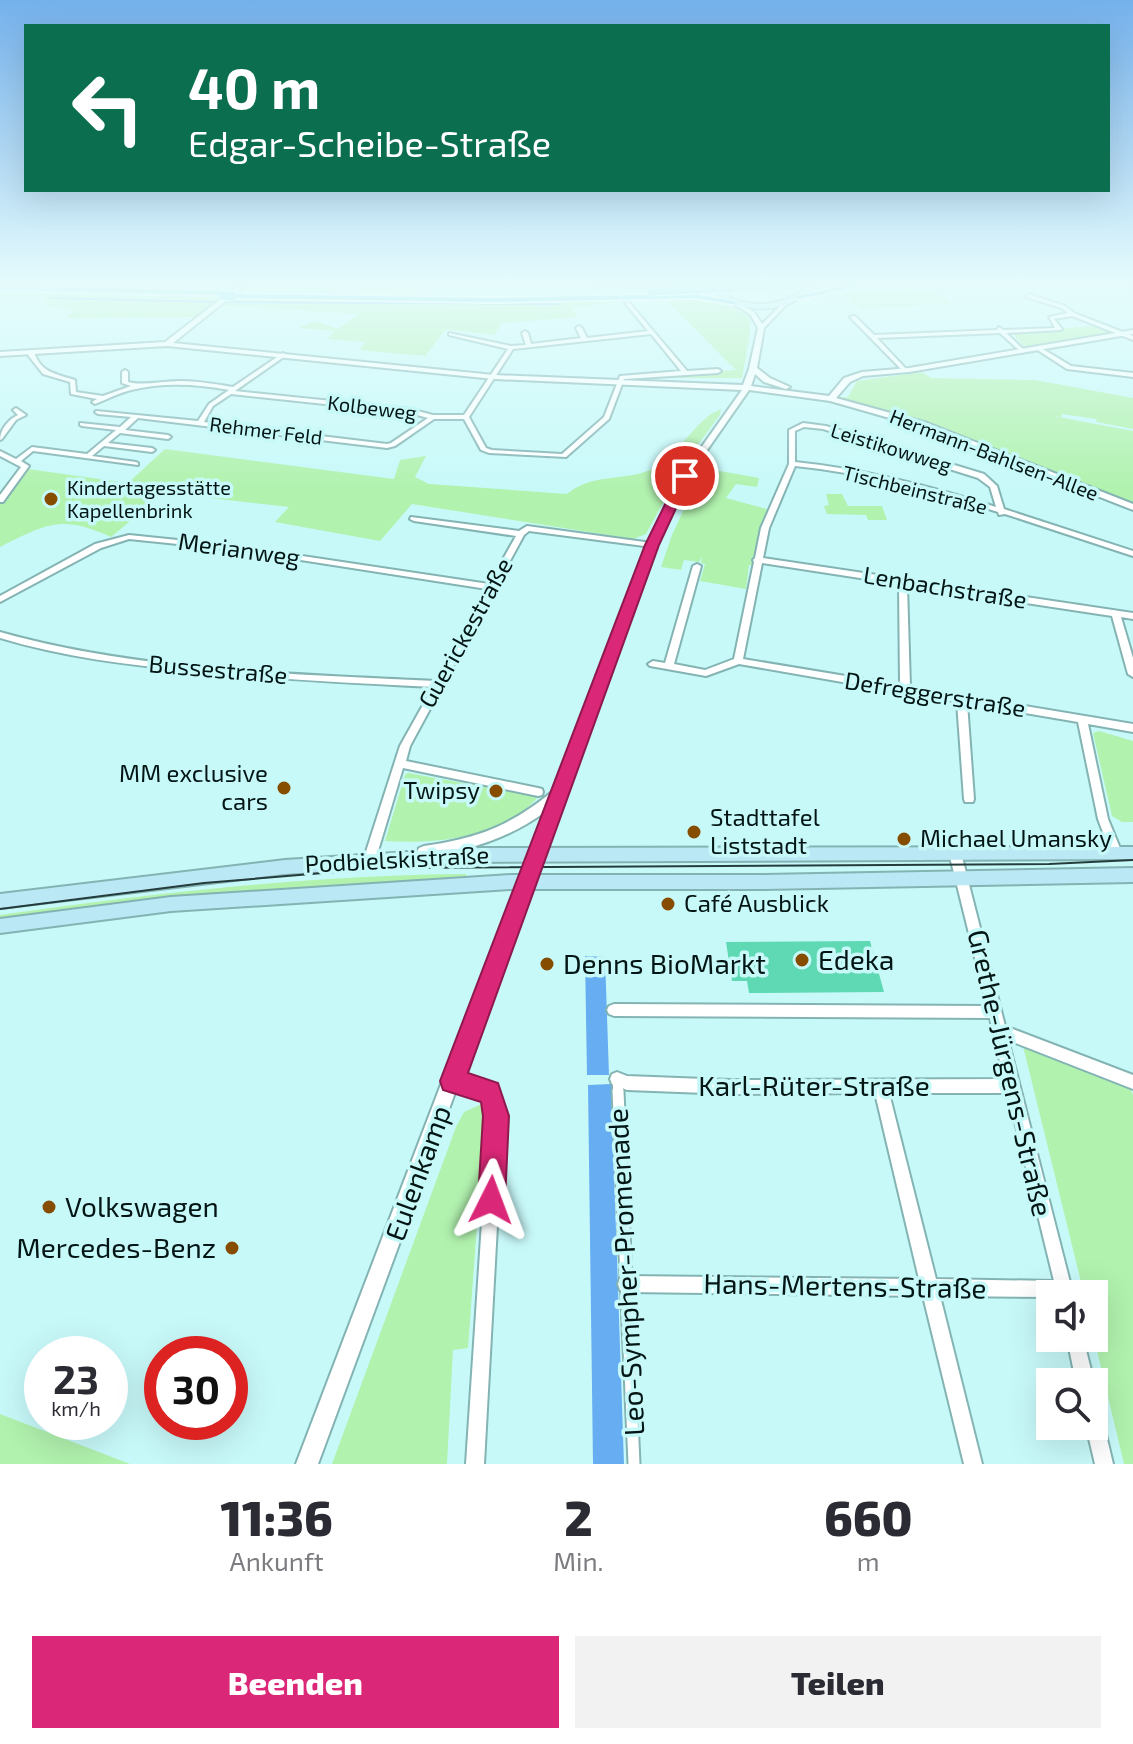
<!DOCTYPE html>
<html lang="de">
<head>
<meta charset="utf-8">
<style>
	:root { --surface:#fff; --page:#f2f2f3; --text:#2b2b33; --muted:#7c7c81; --accent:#db2777 }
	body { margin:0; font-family:"Exo 2",sans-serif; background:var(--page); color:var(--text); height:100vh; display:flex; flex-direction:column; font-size:30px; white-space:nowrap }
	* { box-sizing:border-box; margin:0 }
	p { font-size:26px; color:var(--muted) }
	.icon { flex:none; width:44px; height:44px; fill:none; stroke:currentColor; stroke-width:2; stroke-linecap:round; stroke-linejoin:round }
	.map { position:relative; height:1464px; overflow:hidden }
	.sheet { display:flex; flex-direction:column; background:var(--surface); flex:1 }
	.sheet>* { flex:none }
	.guide { position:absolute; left:24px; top:24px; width:1086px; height:168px; border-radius:0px; box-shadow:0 8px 32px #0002; background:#0b6e4f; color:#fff; overflow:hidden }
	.tools { position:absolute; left:1036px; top:1280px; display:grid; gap:16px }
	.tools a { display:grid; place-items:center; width:72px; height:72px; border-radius:0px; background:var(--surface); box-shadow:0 8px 32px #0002; font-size:40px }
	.speed { position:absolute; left:24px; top:1336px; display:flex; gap:16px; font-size:40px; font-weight:700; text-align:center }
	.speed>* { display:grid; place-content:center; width:104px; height:104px; border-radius:50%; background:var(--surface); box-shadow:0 8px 32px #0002; line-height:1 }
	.speed small { font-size:20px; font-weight:400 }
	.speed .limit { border:12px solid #d22; background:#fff; color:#111 }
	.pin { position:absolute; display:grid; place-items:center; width:68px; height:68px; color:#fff; margin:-34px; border:4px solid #fff; border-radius:50%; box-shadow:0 2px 8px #0007 }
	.me { position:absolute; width:88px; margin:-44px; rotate:3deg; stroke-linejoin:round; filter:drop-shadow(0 0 6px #0008) }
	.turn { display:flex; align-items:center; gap:28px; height:168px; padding:0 32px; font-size:36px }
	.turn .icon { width:104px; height:104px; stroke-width:2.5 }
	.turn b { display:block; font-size:56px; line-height:68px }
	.eta { display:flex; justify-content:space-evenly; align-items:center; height:136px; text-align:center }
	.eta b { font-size:48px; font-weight:800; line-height:56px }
	.action { display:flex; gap:16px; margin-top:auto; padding:16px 32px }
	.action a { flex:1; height:92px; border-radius:0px; background:var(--accent); color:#fff; font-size:32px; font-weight:800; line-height:92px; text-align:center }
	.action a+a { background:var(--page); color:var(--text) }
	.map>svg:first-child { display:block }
	.green { fill:#b1f2ae }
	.water { fill:#66adf1 }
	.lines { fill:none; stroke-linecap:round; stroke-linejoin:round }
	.stream { stroke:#66adf1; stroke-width:2 }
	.building { fill:#5fd9b3 }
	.pedestrian-far1-casing { stroke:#84b3b3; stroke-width:13 }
	.pedestrian-casing { stroke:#84b3b3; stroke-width:15 }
	.minor-casing { stroke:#84b3b3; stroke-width:4 }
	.tertiary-casing { stroke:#84b3b3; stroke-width:4 }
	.secondary-casing { stroke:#84b3b3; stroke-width:4 }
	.trunk-casing { stroke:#fff; stroke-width:4 }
	.pedestrian-far1 { stroke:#fff; stroke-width:9 }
	.pedestrian { stroke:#fff; stroke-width:11 }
	.minor { fill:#fff; fill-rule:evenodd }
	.tertiary { fill:#fff; fill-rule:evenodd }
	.secondary { fill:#bae8f4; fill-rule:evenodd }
	.trunk { fill:#47c0e2; fill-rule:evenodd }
	.tram { stroke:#253c3c; stroke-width:2 }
	.trunk-bridge-casing { stroke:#fff; stroke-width:11; stroke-linecap:butt }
	.trunk-bridge { stroke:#47c0e2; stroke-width:9 }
	.route { fill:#db2777; stroke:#8e194d; stroke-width:2 }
	.poi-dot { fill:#864d00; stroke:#c8f9f9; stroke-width:3 }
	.labels { text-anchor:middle; stroke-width:7; stroke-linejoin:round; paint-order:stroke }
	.far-street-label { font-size:20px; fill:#031515; stroke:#c8f9f9 }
	.far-poi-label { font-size:20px; fill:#031515; stroke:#c8f9f9; text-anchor:start }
	.street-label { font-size:24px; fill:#031515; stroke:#c8f9f9 }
	.poi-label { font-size:24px; fill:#031515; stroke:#c8f9f9; text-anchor:start }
	.near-poi-label { font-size:28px; fill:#031515; stroke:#c8f9f9; text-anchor:start }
	.near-street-label { font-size:28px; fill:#031515; stroke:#c8f9f9 }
</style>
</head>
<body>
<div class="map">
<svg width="1133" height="1464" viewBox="0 0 1133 1464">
	<rect width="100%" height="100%" fill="#c8f9f9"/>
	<path class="green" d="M3,284H272L407,288L704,284L397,292L0,287Z
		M908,289L935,291L952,303L861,308L842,294Z
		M0,293L211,297H220L198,317L66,318L75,310L43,304L48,297L0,296Z
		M230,297L616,299L618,302L572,308L578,317L501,323L494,335L446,329L425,356L359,350L366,342L327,339L335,331L299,328L315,321L338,329L359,314L220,305Z
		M664,298L715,300L747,314L750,319V333L742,378H627L736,370Z
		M1101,326L1120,334L1024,347L1010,331Z
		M922,372L931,378L1035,380L1133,398V429L1097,422L1096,419L1062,414V417L1053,416L1133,431V507L960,438L832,399L848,397L857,381Z
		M721,409L720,415L687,459L646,534L633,539L412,504L380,541L275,522L289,507L164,493L111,537C61,514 46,524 0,547V493H3L21,468L128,483L165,449L394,479L400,460L426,456L415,477L429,484L567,494C595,471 628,483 656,467C681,453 695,419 721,409Z
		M703,468L759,478L757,487L736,484L726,498L767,509L752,565H749L746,589L700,581L705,564L701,563L702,557L699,562L684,560L681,570L661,567L672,535Z
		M826,494H842L848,506H882L887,520H868L866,515L827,514L824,506L829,505Z
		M1099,731L1133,741V822H1122L1112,816L1093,733Z
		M408,773C452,782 495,787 539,796C503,838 438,844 385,841L405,775Z
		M466,874V877L310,887L291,892L140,901L0,919V915C155,893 310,875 466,874Z
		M1023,1046L1131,1090L1133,1095V1464H1124L1094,1338V1294H1084Z
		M486,1102L468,1348L453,1350L447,1464H332L456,1127L464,1112Z
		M0,1414L130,1464H0Z"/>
	<path class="water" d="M585,956L605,957L609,1075H587Z
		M611,1084L624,1464H593L588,1085Z"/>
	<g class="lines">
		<path class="stream" d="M881,285L904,284
			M50,298L215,302
			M228,302L558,304"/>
	</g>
	<path class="building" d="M870,941L884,992L749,993L747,981H732L726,942Z"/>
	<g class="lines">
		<defs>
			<path id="pedestrian-far1" d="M617,1079L618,1093"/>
			<path id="pedestrian" d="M618,1091L634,1464"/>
			<path id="minor" d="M597,284L669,286L671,287L669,288L599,285Z
				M1028,294L1065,306L1074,313L1133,336V340L1072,316L1054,319L1062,329L1061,330L1006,333L1024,350L1025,351L1022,353L1000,333L877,338L906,369L907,370L904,372L850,317L855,316L874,335L997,330L999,327L1003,330L1055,328L1049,317L1068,313L1061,308L1026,297Z
				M628,301L687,371L718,369L721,371L718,373L624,379L609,419L566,457L489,453L481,450L464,419H434L395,446L387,448L138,418L125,430L168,435L171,437L168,439L120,433L108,443L152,448L155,450L152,452L104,446L92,456L136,462L138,463V465L33,451L21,461L29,466L3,502H0V495L21,467L0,456V451L16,459L32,447L87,454L116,430L82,426L80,425V423L120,427L131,417L98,414L95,412L96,411L198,421L209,404L229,390C197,384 163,382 131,390C119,393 107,399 95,404L92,402L97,399L71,394L70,382L43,374L28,355L30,351H34C39,372 56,374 75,380L76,392L103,396L131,386L122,383V372L125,370L128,372V382C144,386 162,381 180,381C198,381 215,384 233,387L283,353L285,354V356L235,391L410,409L433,415H464L508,349L449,335V333L511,346L526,345L522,333L525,331L528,333L531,344L581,338L576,328L579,326L582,328L587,338L648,331L625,303ZM651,334L681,371L620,376L604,417L562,454L492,450L486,448L469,417L513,349ZM231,394L410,413L428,418L391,443L387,444L204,422L213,406Z
				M1038,346L1071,366L1133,373V377L1067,369L1036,349V347Z
				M16,408L26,415L16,420L2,439L0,440C0,429 9,419 18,415L13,410Z
				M803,423L826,426L984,474L997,486L1004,509L1133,551V556L1005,514L999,515L998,512C931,491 865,473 795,466L769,528L763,558L1133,613V619L1121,617L1133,658V677L1128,674L1112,616L907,585L910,687L1133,724V732L1088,724L1108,819L1122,853L1120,856L1116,858L1112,856L1098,819L1078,722L967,703L974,799L973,802H965L964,799L957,702L739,664L706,676L650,666L648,664L653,661L665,663L693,566L697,564L701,566L674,664L705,670L734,659L754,562L753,560L755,558L761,528L789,464V430ZM804,427L823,429L978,478L990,487L996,507C930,486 864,469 795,462V431ZM762,563L899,584L900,685L743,659Z
				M411,517L519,531L527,526L652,543L656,545L652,547L529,531L524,535L410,746L406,761L538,788L542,789L543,792L542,795L538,796L403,768L375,861L373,864L369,866L365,864L363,861L400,746L433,687C353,683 273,679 193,671C128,665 63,657 0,638V632C138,671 293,674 436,681L487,589L236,550L129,539L101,548L0,602V596L95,544L129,535L236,546L489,584L516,536L414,521L410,519Z
				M955,848L959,850L961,853L1005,1026L1133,1075V1089L1008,1040L1073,1294H1050V1297L940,1296L982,1464H964L923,1296L626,1292L620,1290L618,1284L620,1278L626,1276L919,1279L875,1093L731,1094L627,1090L612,1084L610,1079L612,1074L617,1072L627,1076L731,1080L1004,1079L990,1018L614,1016L609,1014L607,1010L609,1006L614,1004L987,1006L949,853L951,850ZM889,1093H1008L1054,1281L936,1279Z
				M452,1074L494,1087L503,1116L484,1464H466L489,1116L484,1097L447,1086L445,1081L447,1076Z
				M1067,1338H1083L1094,1382H1076Z
				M1094,1413L1100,1416L1103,1422L1113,1464H1095L1086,1426H1094Z"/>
			<path id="tertiary" d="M240,284H247L173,343L494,375L743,385L749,369L758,328L750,314L730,302L735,301L754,312L762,324L787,299L789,302L764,328L757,368L770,378L790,387L786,389L764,382L755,374L751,386L829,396L844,378L862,372L909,368L1133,330V334L909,372L863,376L850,382L836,398L927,423L1133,504V510L921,427L830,401L749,390L689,476L657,545L318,1464H296L545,812C508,839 469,850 424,858L419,856L417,852L419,848L424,846C479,838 510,826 553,791L647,545L681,476L742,390L494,379L167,346L0,356V352L165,342Z"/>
			<path id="secondary" d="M722,284H730L724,290L729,298C753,307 783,307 803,289L801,284H807L811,289C788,313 752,312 723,301L716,289Z
				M1133,847V859L472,862L285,874L0,908V894L285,860L472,848Z
				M1133,868V882L764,889H511L171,911L0,933V919L171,897L511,875H764Z"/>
			<path id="trunk" d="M853,284H869L799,299L795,297Z
				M0,286L227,291L230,294L491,298L694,294L737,302L733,304L694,298L491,302L232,298L229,295L0,290Z"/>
		</defs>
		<use href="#pedestrian-far1" class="pedestrian-far1-casing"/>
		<use href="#pedestrian" class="pedestrian-casing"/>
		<use href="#minor" class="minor-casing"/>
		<use href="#tertiary" class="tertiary-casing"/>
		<use href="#secondary" class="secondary-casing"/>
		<use href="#trunk" class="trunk-casing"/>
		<use href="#pedestrian-far1" class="pedestrian-far1"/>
		<use href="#pedestrian" class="pedestrian"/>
		<use href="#minor" class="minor"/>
		<use href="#tertiary" class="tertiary"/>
		<use href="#secondary" class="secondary"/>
		<use href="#trunk" class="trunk"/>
		<path class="tram" d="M0,909L204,883L383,868L1049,864L1133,860"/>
		<defs>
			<path id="trunk-bridge" d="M652,291L798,284
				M223,295L232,296"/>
		</defs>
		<use href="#trunk-bridge" class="trunk-bridge-casing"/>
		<use href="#trunk-bridge" class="trunk-bridge"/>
	</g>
	<linearGradient id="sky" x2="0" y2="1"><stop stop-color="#74b1ec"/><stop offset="0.58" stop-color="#e6fcfc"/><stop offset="1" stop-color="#e6fcfc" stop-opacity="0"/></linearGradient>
	<rect width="1133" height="489" fill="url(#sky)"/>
	<path class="route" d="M685,472L691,476L659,545L468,1073L498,1083L509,1116L505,1200L501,1210L491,1214L482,1210L478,1200L483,1116L481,1102L443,1090L440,1081L645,545L679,476Z"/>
	<g class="poi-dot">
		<circle cx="51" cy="499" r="8"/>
		<circle cx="284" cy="788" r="8"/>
		<circle cx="496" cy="791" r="8"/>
		<circle cx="694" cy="832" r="8"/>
		<circle cx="904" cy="839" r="8"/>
		<circle cx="668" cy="904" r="8"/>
		<circle cx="802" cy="960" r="8"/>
		<circle cx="547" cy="964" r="8"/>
		<circle cx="49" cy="1207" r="8"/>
		<circle cx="232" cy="1248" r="8"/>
	</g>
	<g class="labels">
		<g class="far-street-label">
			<text transform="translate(372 408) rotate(7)" y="7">Kolbeweg</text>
			<text transform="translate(266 431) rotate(7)" y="7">Rehmer Feld</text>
			<text transform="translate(891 448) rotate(17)" y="7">Leistikowweg</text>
			<text transform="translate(994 455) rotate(21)" y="7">Hermann-Bahlsen-Allee</text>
			<text transform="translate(915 490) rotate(14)" y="7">Tischbeinstraße</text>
		</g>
		<g class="far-poi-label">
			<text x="67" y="495">Kindertagesstätte<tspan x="67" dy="23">Kapellenbrink</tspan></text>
		</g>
		<g class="street-label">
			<text transform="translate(239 550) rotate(8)" y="8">Merianweg</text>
			<text transform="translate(945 588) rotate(9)" y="8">Lenbachstraße</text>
			<text transform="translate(466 633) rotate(-61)" y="8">Guerickestraße</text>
			<text transform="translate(218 670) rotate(5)" y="8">Bussestraße</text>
			<text transform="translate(935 695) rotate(9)" y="8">Defreggerstraße</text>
			<text transform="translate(397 860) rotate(-3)" y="8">Podbielskistraße</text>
		</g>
		<g class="poi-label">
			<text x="268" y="782" text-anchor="end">MM exclusive<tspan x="268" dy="28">cars</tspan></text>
			<text x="480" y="799" text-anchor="end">Twipsy</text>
			<text x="710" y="826">Stadttafel<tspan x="710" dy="28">Liststadt</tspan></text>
			<text x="920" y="847">Michael Umansky</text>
			<text x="684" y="912">Café Ausblick</text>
		</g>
		<g class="near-poi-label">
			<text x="818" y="970">Edeka</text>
			<text x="563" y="974">Denns BioMarkt</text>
			<text x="65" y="1217">Volkswagen</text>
			<text x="216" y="1258" text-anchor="end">Mercedes-Benz</text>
		</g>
		<g class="near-street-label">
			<text transform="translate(1010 1073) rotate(77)" y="10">Grethe-Jürgens-Straße</text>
			<text x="814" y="1096">Karl-Rüter-Straße</text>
			<text transform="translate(418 1173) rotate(-70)" y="10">Eulenkamp</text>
			<text transform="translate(626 1272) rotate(-93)" y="10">Leo-Sympher-Promenade</text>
			<text transform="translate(845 1286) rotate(1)" y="10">Hans-Mertens-Straße</text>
		</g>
	</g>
</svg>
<div class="tools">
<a><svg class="icon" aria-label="sound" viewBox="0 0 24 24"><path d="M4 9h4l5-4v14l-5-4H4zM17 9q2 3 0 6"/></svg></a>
<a><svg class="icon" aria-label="search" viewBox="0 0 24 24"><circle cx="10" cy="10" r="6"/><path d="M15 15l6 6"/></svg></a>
</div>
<div class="speed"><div>23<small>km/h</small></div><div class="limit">30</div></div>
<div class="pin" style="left:685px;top:476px;background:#d93025"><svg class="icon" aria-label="arrive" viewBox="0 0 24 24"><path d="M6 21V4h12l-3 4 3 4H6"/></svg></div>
<svg class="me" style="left:491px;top:1200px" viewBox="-20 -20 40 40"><path d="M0-17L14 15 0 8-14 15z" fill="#db2777" stroke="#fff" stroke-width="4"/></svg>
<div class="guide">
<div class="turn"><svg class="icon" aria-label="left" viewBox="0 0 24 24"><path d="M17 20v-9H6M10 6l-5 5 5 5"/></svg><div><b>40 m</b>Edgar-Scheibe-Straße</div></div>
</div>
</div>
<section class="sheet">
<div class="eta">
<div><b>11:36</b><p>Ankunft</p></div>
<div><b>2</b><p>Min.</p></div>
<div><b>660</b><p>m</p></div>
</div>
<div class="action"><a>Beenden</a><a>Teilen</a></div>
</section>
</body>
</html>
